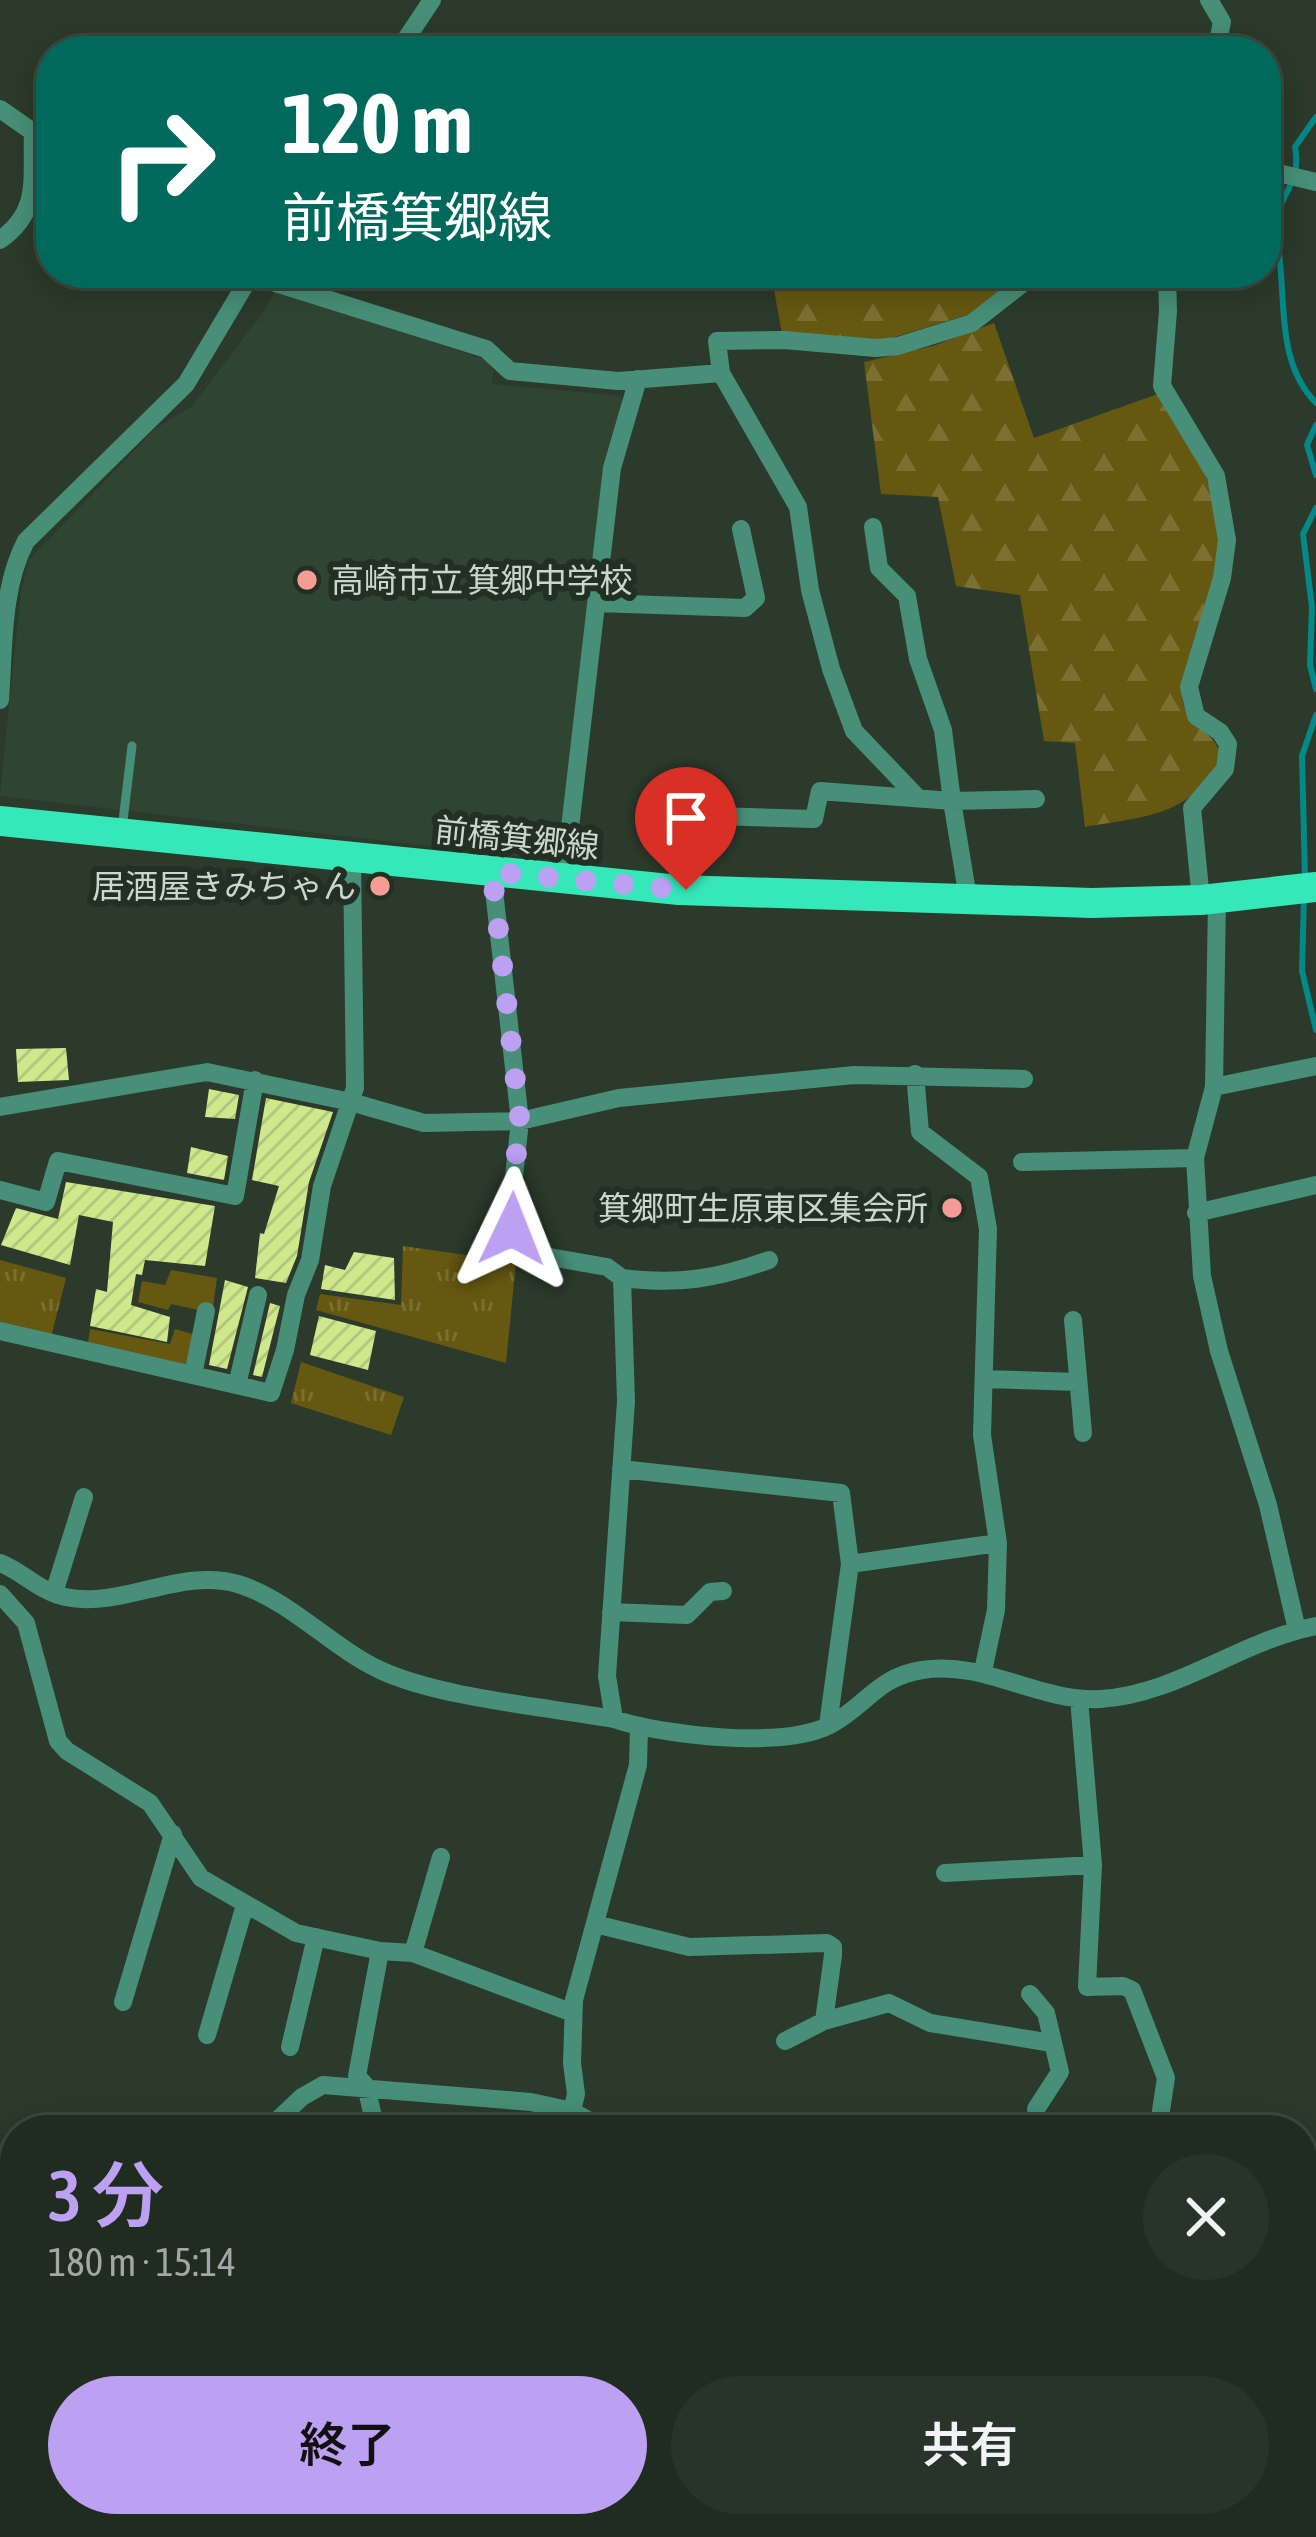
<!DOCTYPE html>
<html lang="ja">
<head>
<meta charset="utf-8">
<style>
	:root { --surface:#202c20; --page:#283429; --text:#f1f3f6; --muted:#a2a7a5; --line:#3d483e; --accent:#bca0f2 }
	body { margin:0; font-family:"Asap Condensed","Noto Sans JP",sans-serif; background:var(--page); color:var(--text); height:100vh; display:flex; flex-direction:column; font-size:45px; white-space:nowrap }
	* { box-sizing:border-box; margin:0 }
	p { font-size:39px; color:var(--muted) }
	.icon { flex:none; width:66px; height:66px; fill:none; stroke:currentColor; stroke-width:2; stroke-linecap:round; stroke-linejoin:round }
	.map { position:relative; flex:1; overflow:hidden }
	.details { position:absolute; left:0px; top:2115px; width:1317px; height:423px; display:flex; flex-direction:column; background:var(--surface); border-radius:48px 48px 0 0; box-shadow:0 6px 30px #0003,0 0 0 3px var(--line) }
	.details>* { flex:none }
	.guide { position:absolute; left:36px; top:36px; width:1245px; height:252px; border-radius:48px; box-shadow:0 6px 30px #0003,0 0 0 3px var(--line); background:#00695c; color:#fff; overflow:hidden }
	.pin { position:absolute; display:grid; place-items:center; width:102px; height:102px; color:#fff; margin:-123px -51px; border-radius:50% 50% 50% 0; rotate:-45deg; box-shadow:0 0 12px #0007 }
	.pin .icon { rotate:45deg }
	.me { position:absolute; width:132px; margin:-66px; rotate:2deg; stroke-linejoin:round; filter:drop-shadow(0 0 9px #0008) }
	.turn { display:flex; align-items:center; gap:42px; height:252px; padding:0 48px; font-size:54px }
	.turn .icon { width:156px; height:156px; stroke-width:2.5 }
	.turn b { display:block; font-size:84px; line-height:102px }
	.round { display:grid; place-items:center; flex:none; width:126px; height:126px; border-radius:63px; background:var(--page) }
	.headline { display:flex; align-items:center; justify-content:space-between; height:204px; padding:0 48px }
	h1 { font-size:72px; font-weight:600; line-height:90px; color:var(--accent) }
	.action { display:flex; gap:24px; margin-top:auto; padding:24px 48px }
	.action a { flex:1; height:138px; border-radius:72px; background:var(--accent); color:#111; font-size:48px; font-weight:600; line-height:138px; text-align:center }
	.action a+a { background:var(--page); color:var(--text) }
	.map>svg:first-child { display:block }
	.built { fill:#304531 }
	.grass { fill:url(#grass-tufts) }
	.forest { fill:url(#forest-firs) }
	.garden { fill:#665811 }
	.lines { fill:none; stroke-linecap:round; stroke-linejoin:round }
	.stream { stroke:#048988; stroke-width:6 }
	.building { fill:url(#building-hatch) }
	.service { stroke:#478f78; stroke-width:9 }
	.minor { stroke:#478f78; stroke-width:18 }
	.primary { stroke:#36e8b9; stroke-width:30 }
	.route { stroke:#bca0f2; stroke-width:21; stroke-dasharray:0 37.8 }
	.poi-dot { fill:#f59b96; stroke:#213022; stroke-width:4.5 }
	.labels { text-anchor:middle; stroke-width:12; stroke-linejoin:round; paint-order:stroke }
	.poi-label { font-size:33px; fill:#cdd6cd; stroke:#213022; text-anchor:end }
	.street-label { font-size:33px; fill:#cdd6cd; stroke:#213022 }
</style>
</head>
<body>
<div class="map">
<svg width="1316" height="2537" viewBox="0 0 1316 2537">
	<defs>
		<pattern id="grass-tufts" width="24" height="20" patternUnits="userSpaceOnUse" patternTransform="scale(3)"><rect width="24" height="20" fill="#665811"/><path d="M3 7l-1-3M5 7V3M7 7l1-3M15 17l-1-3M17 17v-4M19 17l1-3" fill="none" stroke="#7b6f32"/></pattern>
		<pattern id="forest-firs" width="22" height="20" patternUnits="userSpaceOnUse" patternTransform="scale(3)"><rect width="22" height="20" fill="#665811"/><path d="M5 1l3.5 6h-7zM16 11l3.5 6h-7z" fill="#7b6f32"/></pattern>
		<pattern id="building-hatch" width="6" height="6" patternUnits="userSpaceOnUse" patternTransform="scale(3)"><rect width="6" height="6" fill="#d0e88c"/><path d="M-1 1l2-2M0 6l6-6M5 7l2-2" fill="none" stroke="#b3c67c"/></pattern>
	</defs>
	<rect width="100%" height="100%" fill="#2b3a2b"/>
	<path class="built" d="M276,289L485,360L494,371L491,384L621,396L624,408L558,861L0,796L21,590L29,560L155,429L192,406L262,314Z"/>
	<path class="grass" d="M403,1246L516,1262L506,1363L316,1310L320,1294L401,1305Z
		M0,1260L66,1278L51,1337L0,1324Z
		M301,1362L404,1397L391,1435L291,1403Z"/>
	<path class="forest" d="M771,273H1024L970,314L885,340L782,334Z
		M994,323L1034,438L1158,394C1186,440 1224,489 1219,545C1216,572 1207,600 1201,626C1195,650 1181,670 1182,696C1184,733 1236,736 1214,770C1184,818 1137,817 1085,827L1075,743L1044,741L1020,595L956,586L938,497L881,494L864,362L933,346Z"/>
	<path class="garden" d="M171,1270L217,1278L213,1307L201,1304L198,1310L171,1304L168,1310L138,1302L142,1281L165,1285Z
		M90,1329L170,1344L175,1329L196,1335L190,1371L87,1348Z"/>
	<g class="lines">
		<path class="stream" d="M1316,117L1295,147C1302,184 1279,194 1274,226C1273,234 1278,245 1279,253C1286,306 1277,363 1316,403
			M1316,425L1307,445L1316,475
			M1316,508L1303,534L1312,607L1310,665L1316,689
			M1305,877L1302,756L1316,715
			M1304,896L1302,971L1316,1030
			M1302,2225L1316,2158
			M1237,2537L1240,2523"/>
	</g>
	<path class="building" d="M66,1048L69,1080L18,1082L16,1049Z
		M209,1089L239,1095L235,1119L205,1117Z
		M266,1098L333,1112L309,1182L297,1256L286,1283L255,1278L260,1233L264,1234L279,1186L252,1180Z
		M191,1147L228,1156L224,1180L187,1173Z
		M66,1182L215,1206L205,1266L145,1260L142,1275L136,1274L131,1305L170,1317L167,1342L90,1326L96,1289L107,1292L113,1222L79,1215L70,1265L1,1245L16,1208L58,1219Z
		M354,1252L394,1258L395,1300L321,1289L325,1265L345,1270Z
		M225,1280L248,1287L227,1369L209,1365Z
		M270,1303L280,1306L262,1377L253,1375Z
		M319,1316L376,1331L368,1370L310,1355Z"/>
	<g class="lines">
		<path class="service" d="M122,829L132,746"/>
		<path class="minor" d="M1209,0L1222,22L1216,51
			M398,51L432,0
			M0,109L33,132C31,179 41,211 0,240
			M1266,170L1316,182
			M1167,273L1168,311L1162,386L1216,476L1227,540L1222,578L1189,687L1196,716L1220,732L1228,744L1225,769L1192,808L1201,900
			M250,275L486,349L510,371L618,381L721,373
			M873,527L879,568L907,596L918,659L943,730L952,801L1036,799
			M596,603L745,608L756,598L741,529
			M0,700C4,648 1,588 26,541L186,384L252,273
			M918,798L854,731L831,669L810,590L798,507L721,373L717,341L784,340L876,348L898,346L972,323L1036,273
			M492,873L520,1121L510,1213L512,1229L528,1248L550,1257L607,1267L622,1278L626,1401L607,1676L614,1719
			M564,879L612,468L638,379
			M686,890L683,815L814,819L820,791L952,801L968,898
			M1217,899L1214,1087L1195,1158L1202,1276L1219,1351L1268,1505L1297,1630
			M915,1074L920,1132L979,1177L988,1229L982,1435L998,1543L996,1610L983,1671
			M1214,1087L1316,1066
			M0,1107L207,1072L351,1102L424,1123L520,1121L619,1098L854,1075L1024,1079
			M1022,1162L1195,1158
			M0,1190L46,1202L58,1161L235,1196L255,1080
			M1196,1213L1316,1185
			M622,1278C678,1285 716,1279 769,1260
			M1073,1320L1083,1433
			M0,1331L271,1393L285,1350L296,1295L310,1260L322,1186L355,1088L352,858
			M193,1375L206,1311
			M984,1379L1078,1382
			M237,1385L258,1295
			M621,1469L841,1493L850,1564
			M0,1563C23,1572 41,1592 65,1597C123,1609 180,1567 238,1584C290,1600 331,1647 380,1670C440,1698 547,1707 614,1719C664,1736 783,1749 830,1725C866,1706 877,1677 922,1670C985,1660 1037,1702 1100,1699C1176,1695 1242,1640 1316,1626
			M54,1593L84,1497
			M0,1594L26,1623L58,1741L67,1751L150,1803L201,1878L296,1933L380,1951L413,1953L573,2013
			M611,1612L687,1615L710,1592L723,1591
			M1079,1699L1093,1865L1087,1987L1123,1986L1132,1990L1166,2078L1158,2130
			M828,1725L850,1564L998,1543
			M945,1873L1093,1865
			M595,1924L689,1947L827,1943L833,1947V1955L824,2021
			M413,1953L441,1857
			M1030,1994L1046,2013L1060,2072L1036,2109
			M123,2002L173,1834
			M207,2035L245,1905
			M785,2041L824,2021L889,2003L930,2023L1052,2043
			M290,2047L316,1937
			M572,2111L576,2094L572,2063L574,2000L638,1765L639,1728
			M267,2130L302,2097L323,2085L531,2102L572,2111L606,2130
			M376,2130L366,2086L357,2076L380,1951
			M0,2248L15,2254
			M1302,2297H1316
			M0,2397L15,2403
			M471,2523L476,2537
			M633,2523L642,2537
			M25,2537L36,2523
			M435,2537L437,2523
			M666,2537L673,2531V2523
			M1011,2537L1014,2523"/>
		<path class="primary" d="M0,821L679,890L1092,903L1201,900L1316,887"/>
	</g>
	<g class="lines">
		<path class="route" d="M512,1229L510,1213L520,1121L492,872L686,890"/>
	</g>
	<g class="poi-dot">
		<circle cx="307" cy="580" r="12"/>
		<circle cx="380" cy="886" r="12"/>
		<circle cx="952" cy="1208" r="12"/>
	</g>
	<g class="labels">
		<g class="poi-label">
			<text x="331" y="592" text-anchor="start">高崎市立 箕郷中学校</text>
			<text x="356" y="898">居酒屋きみちゃん</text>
			<text x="928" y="1220">箕郷町生原東区集会所</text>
		</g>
		<g class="street-label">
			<text transform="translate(517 838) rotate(6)" y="12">前橋箕郷線</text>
		</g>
	</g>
</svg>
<div class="pin" style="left:686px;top:890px;background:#d93025"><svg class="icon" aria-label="arrive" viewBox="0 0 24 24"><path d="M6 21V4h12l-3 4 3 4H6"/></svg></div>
<svg class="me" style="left:512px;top:1229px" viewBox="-20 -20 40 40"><path d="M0-17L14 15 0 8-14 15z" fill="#bca0f2" stroke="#fff" stroke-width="4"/></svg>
<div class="guide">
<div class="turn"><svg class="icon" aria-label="right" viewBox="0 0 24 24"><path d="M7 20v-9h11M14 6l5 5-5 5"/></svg><div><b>120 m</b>前橋箕郷線</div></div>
</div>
<section class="details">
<div class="headline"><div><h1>3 分</h1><p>180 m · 15:14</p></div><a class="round"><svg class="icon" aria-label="close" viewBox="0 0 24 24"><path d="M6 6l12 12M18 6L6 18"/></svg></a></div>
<div class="action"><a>終了</a><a>共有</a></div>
</section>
</div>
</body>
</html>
